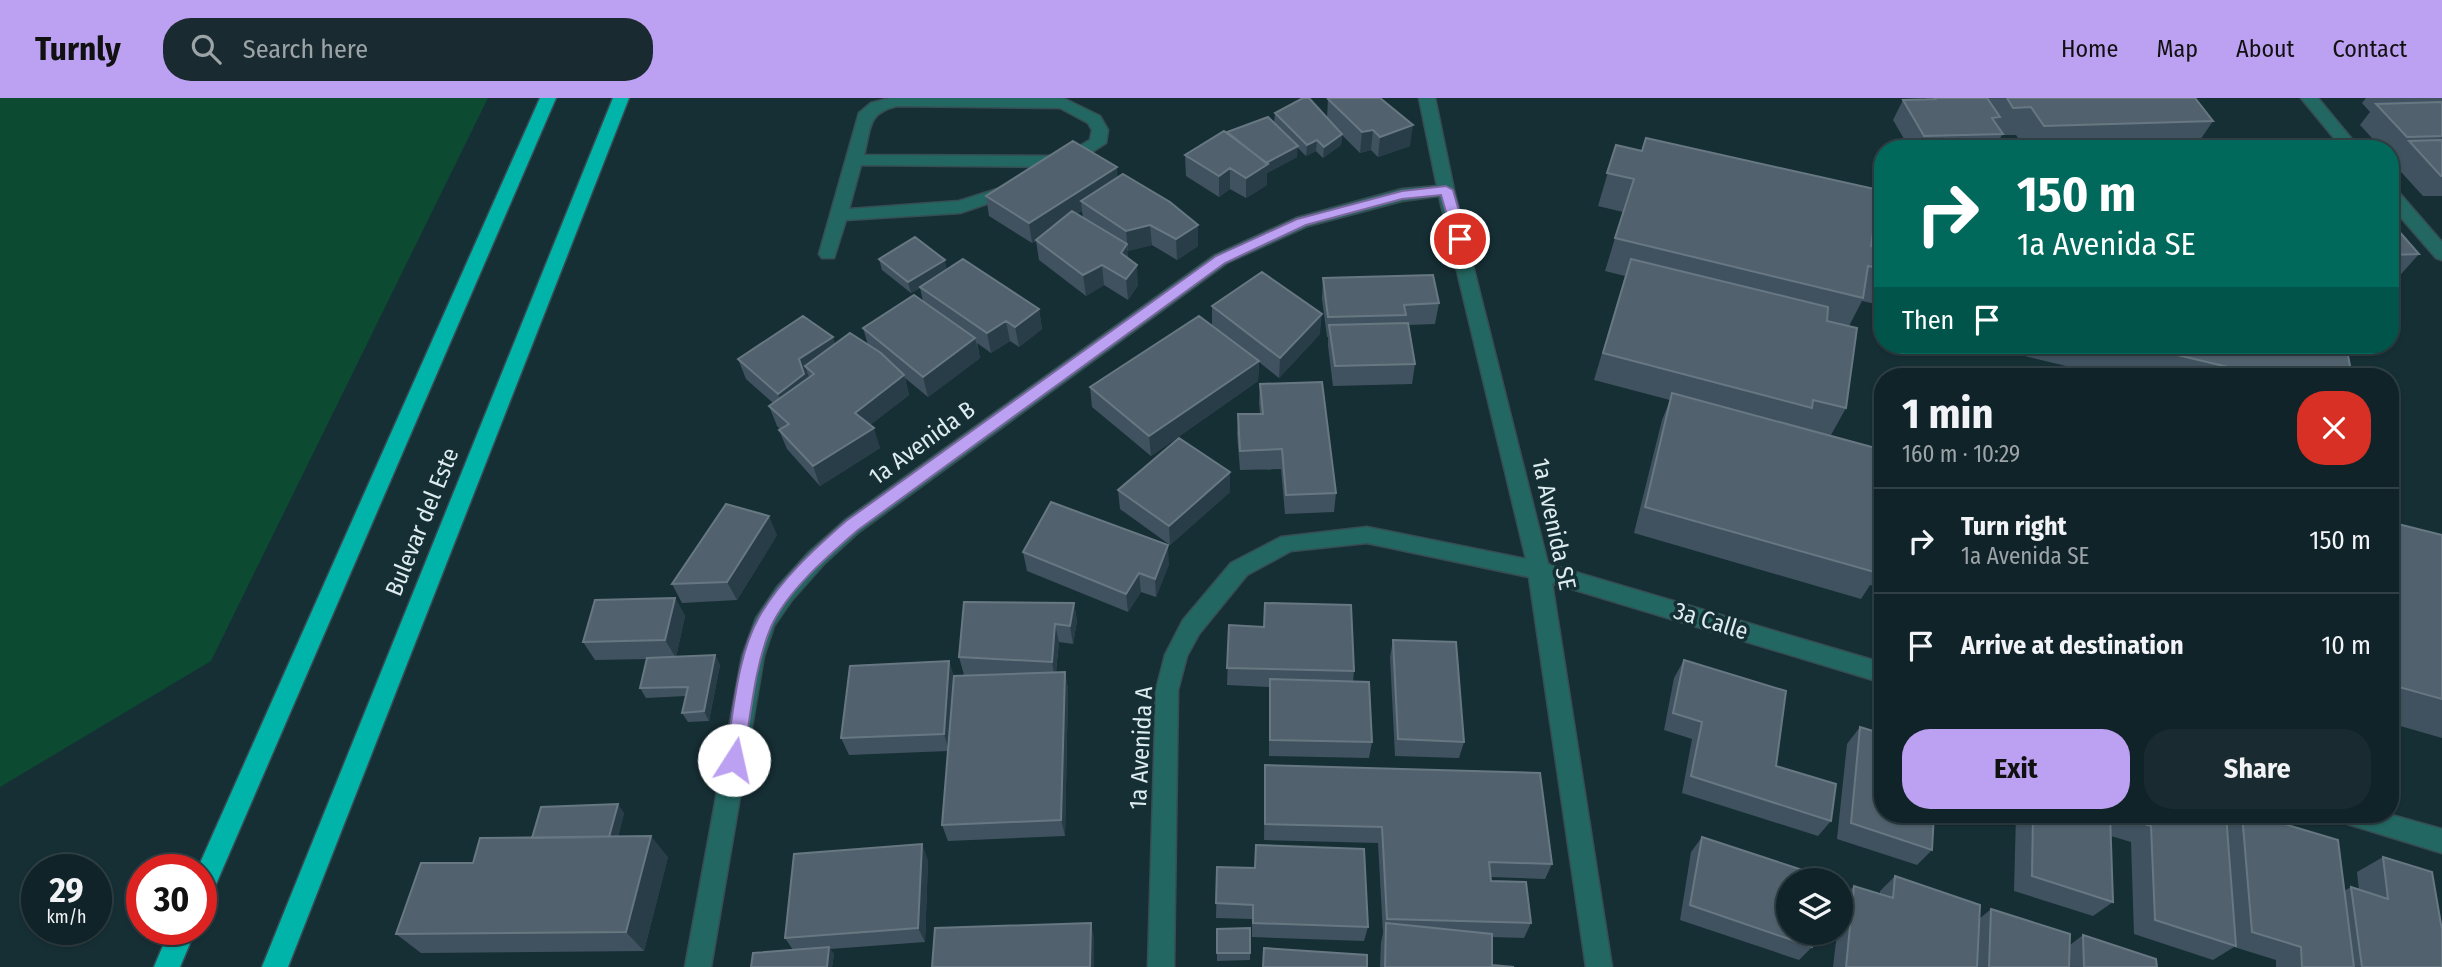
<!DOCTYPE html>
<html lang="en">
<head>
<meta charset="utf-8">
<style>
	:root { --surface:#102328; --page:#192b30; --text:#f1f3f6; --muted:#9ca4a8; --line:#304045; --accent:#bca0f2 }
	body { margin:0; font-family:"Fira Sans Condensed",sans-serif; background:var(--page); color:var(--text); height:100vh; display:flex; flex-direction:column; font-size:26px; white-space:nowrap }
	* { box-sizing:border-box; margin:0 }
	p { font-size:23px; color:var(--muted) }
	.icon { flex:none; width:38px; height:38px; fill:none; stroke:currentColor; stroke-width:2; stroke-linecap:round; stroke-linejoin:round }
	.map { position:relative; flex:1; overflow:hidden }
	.panel { position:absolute; left:1874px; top:270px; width:525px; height:455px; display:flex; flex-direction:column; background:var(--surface); border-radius:28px; box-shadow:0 2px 5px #0004,0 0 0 2px var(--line) }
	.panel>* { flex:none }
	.guide { position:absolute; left:1874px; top:42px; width:525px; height:214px; border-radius:28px; box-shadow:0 2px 5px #0004,0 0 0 2px var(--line); background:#00695c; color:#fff; overflow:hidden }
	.fabs { position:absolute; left:1776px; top:770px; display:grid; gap:14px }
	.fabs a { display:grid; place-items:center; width:77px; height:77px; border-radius:50%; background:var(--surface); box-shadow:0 2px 5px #0004,0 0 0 2px var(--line); font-size:35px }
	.speed { position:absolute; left:21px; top:756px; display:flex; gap:14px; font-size:35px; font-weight:700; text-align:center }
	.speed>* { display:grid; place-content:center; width:91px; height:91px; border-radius:50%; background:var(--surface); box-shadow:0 2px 5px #0004,0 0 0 2px var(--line); line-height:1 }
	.speed small { font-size:18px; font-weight:400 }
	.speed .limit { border:10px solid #d22; background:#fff; color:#111 }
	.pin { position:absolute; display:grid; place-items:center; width:60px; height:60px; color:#fff; margin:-30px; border:4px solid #fff; border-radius:50%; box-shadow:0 2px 7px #0007 }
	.me { position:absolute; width:77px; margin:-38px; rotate:10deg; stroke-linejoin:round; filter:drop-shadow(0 0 5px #0008) }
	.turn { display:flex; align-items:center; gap:24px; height:147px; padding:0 28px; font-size:32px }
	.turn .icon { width:91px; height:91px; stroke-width:2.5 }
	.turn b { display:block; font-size:49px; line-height:60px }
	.then { display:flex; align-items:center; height:66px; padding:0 28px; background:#0003; gap:14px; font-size:26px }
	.round { display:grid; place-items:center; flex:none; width:74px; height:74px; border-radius:28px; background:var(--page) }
	.headline { display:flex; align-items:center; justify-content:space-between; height:119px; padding:0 28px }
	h1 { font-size:42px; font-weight:700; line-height:52px }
	.button { display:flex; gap:14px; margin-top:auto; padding:14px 28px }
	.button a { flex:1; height:80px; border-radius:28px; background:var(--accent); color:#111; font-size:28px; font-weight:700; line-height:80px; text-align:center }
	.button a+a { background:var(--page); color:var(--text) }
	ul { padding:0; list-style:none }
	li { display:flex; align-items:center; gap:21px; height:105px; padding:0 28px; border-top:2px solid var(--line) }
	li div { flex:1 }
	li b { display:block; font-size:26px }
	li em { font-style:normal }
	header { display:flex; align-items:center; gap:42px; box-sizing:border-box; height:98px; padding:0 35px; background:var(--accent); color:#111 }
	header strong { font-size:33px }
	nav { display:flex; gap:38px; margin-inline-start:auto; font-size:24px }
	.search { width:490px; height:63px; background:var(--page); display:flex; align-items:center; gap:18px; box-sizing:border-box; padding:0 24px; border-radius:28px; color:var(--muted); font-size:26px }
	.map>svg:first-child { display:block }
	.green { fill:#0c4a31 }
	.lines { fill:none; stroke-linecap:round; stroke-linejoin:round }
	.minor-casing { stroke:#364d53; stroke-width:3 }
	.highway-casing { stroke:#364d53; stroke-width:3 }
	.minor { fill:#236762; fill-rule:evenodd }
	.highway { fill:#00b4aa; fill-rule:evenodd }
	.wall { fill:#40525f; fill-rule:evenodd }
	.shaded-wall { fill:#283d48 }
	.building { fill:#51626e; stroke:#677882; stroke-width:2 }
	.route { fill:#bca0f2; stroke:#7a689d; stroke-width:2 }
	.labels { text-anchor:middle; stroke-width:7; stroke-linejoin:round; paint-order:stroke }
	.street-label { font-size:24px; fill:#ddecef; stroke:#162f35 }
</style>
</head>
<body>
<header>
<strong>Turnly</strong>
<div class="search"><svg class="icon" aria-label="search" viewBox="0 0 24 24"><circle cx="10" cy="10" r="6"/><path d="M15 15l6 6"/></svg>Search here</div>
<nav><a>Home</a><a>Map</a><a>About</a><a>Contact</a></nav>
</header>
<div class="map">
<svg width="2442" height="869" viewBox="0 0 2442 869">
	<rect width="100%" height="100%" fill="#162f35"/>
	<path class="green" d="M0,0H488L211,563L0,689Z"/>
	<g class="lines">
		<defs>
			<path id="minor" d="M890,0H1063L1100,18L1108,32L1106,45L1072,67L1063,69L861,67L849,111L959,103L1013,86L1021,91L1019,95L960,115L846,122L834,160H822L819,156L859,15L871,5ZM897,8L1060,10L1088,25L1092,32L1090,42L1062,58L864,57C871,30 867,15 897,8Z
				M1419,0H1435L1454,92L1548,466L1883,565V585L1552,485L1612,869H1586L1529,479L1367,445L1291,453L1247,477L1199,536L1187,558L1178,592L1174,869H1148L1156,592L1165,557L1183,522L1231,465L1281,439L1367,429L1526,461L1439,98L1402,103L1308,128L1227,165L859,434L824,466L792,502L774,528L764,558L711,869H685L742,558L756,520L777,489L809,454L845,422L1215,157L1296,120L1402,91L1437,88Z
				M2301,0H2318L2360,51H2343Z
				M2390,90L2396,91L2442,144V162L2436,160L2390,107Z
				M2339,716H2388L2442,731V755L2351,727L2342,724Z"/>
			<path id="highway" d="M540,0H556L210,800L201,803V772H197Z
				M613,0H629L288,869H262Z
				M170,831H196L180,869H154Z"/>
		</defs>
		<use href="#minor" class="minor-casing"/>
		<use href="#highway" class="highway-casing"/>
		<use href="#minor" class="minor"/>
		<use href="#highway" class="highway"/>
	</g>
	<path class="wall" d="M1926,0H2195L2213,23L2194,51H2025L2016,37H2002L1994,51H1910L1893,22L1903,2L1925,1Z
		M2366,0H2442V98H2423L2391,63L2395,59H2390V51H2382L2360,27L2370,14L2362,5Z
		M1328,1L1410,48L1378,59L1371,52L1360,55L1342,37L1341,47L1323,60L1316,53L1306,58L1297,49V59L1267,75V87L1246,100L1230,91L1219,99L1186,78L1185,57L1227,35L1274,25L1275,15L1327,20Z
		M1616,47L1871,148L1883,151V193L1876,206L1862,203L1849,228L1846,310L1831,337L1883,352V490L1870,487L1861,501L1634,435L1662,322L1670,302L1594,282L1625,178L1605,173L1623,114L1598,108Z
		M1117,69V80L1198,148L1177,162L1152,147L1127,153L1128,160L1138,187L1128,202L1104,187L1086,198L1039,162L1036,143L1032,145L989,118L986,98ZM1082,113L1083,120L1077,116Z
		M2390,123L2419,156L2394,184H2390Z
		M879,161L947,171L1039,211L1042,231L1019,249L1010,243L991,255L977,245L980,260L928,299L905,280L909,297L870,327L880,350L820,388L787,351L779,332L780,331L777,328L769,308L773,305L746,281L738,261L835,246L868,247L863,230L923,203L920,190L911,195L882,172Z
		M1323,180L1439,205L1435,226L1408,227L1415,266L1412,286L1333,288L1328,248V239H1327L1322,201Z
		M1212,208L1320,236L1279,280L1259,264L1258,283L1151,358L1092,309L1090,289L1212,228Z
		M1979,247H2346L2352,278H2107Z
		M1260,286L1336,395L1334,414L1285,416L1281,371L1240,372L1237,336L1238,316H1260L1259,305Z
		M1230,374V394L1170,447L1120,411L1118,392Z
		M2390,424L2442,437V640L2390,625Z
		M777,437L737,502L682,505L672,486Z
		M1023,454L1169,466L1156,499L1141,494L1128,514L1027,473Z
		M675,500L685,518L676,559L715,557L720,567L709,623L688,624L682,615L686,598L646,600L640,590L647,561L595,562L583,544Z
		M1074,505L1077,523L1073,546L1059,544L1056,574H1065L1068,591L1065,738L948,743L942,727L948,653L849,657L841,640L954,578L977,577H964L959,559Z
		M1265,505L1354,573L1353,584L1372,644L1369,660L1269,658V589L1227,587L1229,527L1264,529Z
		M1393,542L1464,644L1459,660L1395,658L1390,559Z
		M1684,562L1776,668L1831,723L1818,738L1682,695L1692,641L1664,632L1674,580Z
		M1860,629L1932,752L1917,767L1837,741L1847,646Z
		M1265,667L1552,766L1545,781L1491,779V783L1531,825L1524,840L1492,839V867L1514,869H1380L1381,845L1383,835L1378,745L1264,742Z
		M624,715L618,739L668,759L644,853L421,855L396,836L473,765L532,740Z
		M2016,716H2226V724L2238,716H2251L2344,793L2351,789L2359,792L2357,774L2383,759L2442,869H2276V862L2234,849L2213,862L2134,836L2131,744L2111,738L2113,804L2093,818L2014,793Z
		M1702,739L1788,835H1835L1826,844L1813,839L1812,849L1799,862L1680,822L1691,754Z
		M928,762L925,844L830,851L834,856L832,869H751L793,852L785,840Z
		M1217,769L1368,829L1364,843L1252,839V821L1216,820Z
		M1895,778L1979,821L1991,811L2070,847L2083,837L2157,869H1833L1837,835H1841V785L1843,799L1854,788L1880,796V793Z
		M1217,831L1250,855V862L1217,863Z"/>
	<path class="shaded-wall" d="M1413,27L1410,48L1378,59L1380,39Z
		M1373,32L1371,52L1360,55L1362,34Z
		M1342,36L1341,47L1323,60L1324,49Z
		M1317,42L1316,53L1306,58L1307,47Z
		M1298,48L1297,59L1267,75V87L1246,100V80L1263,66Z
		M1117,69L1118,90L1081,103L1082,113L1032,145L1029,125Z
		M1230,70V91L1219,99V78Z
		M1150,127L1152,147L1128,153L1126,133Z
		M1198,127V148L1177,162L1176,141Z
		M1127,146L1128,167L1121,155Z
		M945,162L947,173L911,195L908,184Z
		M1102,167L1104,187L1086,198L1083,177Z
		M1137,167L1138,187L1128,202L1126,181Z
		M1039,211L1042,231L1019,249L1015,229Z
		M1322,216L1320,236L1279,280L1280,260Z
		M1006,223L1010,243L991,255L987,235Z
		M833,239L840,260L805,268L809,279L806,281L811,296L786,316L778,296L799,261Z
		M975,240L980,260L928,299L923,279Z
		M1259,263L1258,283L1151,358L1149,338Z
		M904,277L909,297L861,334L855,315Z
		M874,330L880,350L820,388L813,368Z
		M1230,374V394L1170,447L1169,428Z
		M769,418L777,437L737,502L727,484Z
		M1168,447L1169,466L1156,499L1155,481Z
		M1139,475L1141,494L1128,514L1126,496Z
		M675,500L685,518L676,560L665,542Z
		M1074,505L1077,523L1073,546L1070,528Z
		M1055,526L1059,544L1055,581L1052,564Z
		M715,557L720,567L709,623L704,613Z
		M949,563L955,581L949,653L944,636Z
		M1065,574L1068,591L1065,738L1061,722Z
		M618,706L624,715L614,756L607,747Z
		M651,738L668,759L644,853L626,834Z
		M922,746L928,762L925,844L918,830Z
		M1091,825L1094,839V869H1090Z
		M829,849L834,856L832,869H827Z"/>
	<path class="building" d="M1303,0H1309L1342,36L1324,49L1317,42L1307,47L1275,15Z
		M1332,0H1380L1413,27L1380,39L1373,32L1362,34L1328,1Z
		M1934,0H1987L2000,19L1992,20L2003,36L1924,38L1903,2L1935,1Z
		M2007,0H2195L2213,23L2044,28L2031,9L2013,10Z
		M2442,4V38L2407,39L2376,6Z
		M1268,19L1298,48L1266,65L1227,34Z
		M1224,33L1268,66L1246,80L1230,70L1219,78L1185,57Z
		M1646,40L1879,92L1871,148L1883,151V171L1868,168L1863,200L1615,140L1634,81L1607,75L1616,47L1642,53Z
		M2442,42V78H2441L2409,43Z
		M1073,43L1117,69L1029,125L986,98Z
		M1123,76L1170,104L1198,127L1176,141L1150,127L1126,133L1081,103Z
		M1072,113L1127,146L1121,155L1137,167L1126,181L1102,167L1083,177L1036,142Z
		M2390,123L2419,156L2390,157Z
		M915,139L945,162L908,184L879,161Z
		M963,161L1039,211L1015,229L1006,223L987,235L920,189Z
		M1631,161L1828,209L1827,223L1857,230L1846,310L1813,302L1812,310L1603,255Z
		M1262,174L1322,216L1280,260L1212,208Z
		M1433,177L1439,205L1404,207L1406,217L1328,219L1323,180Z
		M914,197L975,240L923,279L863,230Z
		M803,218L833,239L799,261L804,276L778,296L738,261Z
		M1199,218L1259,263L1149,338L1090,289Z
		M1408,225L1415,266L1335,268L1329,227Z
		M850,235L881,255L904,277L855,315L874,330L813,368L779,332L789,326L769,308L814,276L805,268Z
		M2135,247H2346L2352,278H2266Z
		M1322,284L1336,395L1286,397L1282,351L1240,353L1238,316H1263L1260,286Z
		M1672,295L1883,352V460L1880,459L1878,475L1645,409Z
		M1179,340L1230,374L1169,428L1118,392Z
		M1051,404L1168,447L1155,481L1139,475L1126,496L1023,454Z
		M726,406L769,418L727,484L672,486Z
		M2390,424L2442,437V601L2392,587L2395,612L2390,610Z
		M675,500L665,542L583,544L595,502Z
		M964,504L1074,505L1070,528L1055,526L1052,564L959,559Z
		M1265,505L1351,507L1354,573L1227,570L1229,527L1264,529Z
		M1393,542L1456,544L1464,644L1398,641Z
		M715,557L704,613L682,615L688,589L640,590L647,560Z
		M1684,562L1786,593L1776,668L1836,686L1831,723L1691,678L1702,624L1673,615Z
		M949,563L944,636L841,640L850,568Z
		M1065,574L1061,722L942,727L954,578Z
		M1270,581L1369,584L1372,644L1270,642Z
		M1860,629L1883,636V716H1934L1932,752L1851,725Z
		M1265,667L1540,675L1552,766L1489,764L1491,783L1526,784L1531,825L1387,821L1382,729L1265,726Z
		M618,706L609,739L532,740L541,709Z
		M2033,716H2110L2113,804L2032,778Z
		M2128,716H2226L2236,848L2155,822L2151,728L2128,721Z
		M2242,716H2251L2338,742L2354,869H2302L2301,849L2252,834Z
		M651,738L626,834L396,836L421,765H473L480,740Z
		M1702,739L1833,782H1788V835H1813L1812,849L1690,807Z
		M922,746L918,830L785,840L794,756Z
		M1256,747L1364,751L1368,829L1253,825V807L1216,805L1217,769L1255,770Z
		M2383,759L2432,774L2442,832V869H2362L2351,789L2388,801Z
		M1895,778L1980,807L1977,869H1846L1854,788L1893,800Z
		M1841,785L1845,786L1841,818Z
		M1991,811L2070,836L2069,869H1989Z
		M1091,825L1090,869H932L935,830Z
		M1386,825L1492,836V867L1514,869H1385Z
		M1250,830V855H1217V831Z
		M2083,837L2156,861L2157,869H2084Z
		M829,849L827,869H751L753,855Z
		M1264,850L1367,857V869H1263Z"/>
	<path class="route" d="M1446,88L1453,92L1467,141L1465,145L1460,146L1454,141L1441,97L1402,101L1306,127L1225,165L858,432C828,458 787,493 771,529C754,570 751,618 743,662L741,668L734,670L728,668L725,662C734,616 736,560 759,519C780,482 814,451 846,423L1216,158L1297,121L1402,93Z"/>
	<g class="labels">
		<g class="street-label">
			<text transform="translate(922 345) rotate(-36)" y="8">1a Avenida B</text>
			<text transform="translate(422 424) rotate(-68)" y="8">Bulevar del Este</text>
			<text transform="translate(1554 426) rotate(78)" y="8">1a Avenida SE</text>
			<text transform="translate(1711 523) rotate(17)" y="8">3a Calle</text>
			<text transform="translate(1141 650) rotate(-87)" y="8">1a Avenida A</text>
		</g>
	</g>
</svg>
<div class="fabs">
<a><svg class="icon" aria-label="layers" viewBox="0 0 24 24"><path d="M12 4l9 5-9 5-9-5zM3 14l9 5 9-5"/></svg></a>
</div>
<div class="speed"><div>29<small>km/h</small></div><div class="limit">30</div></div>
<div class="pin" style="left:1460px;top:141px;background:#d93025"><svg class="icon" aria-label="arrive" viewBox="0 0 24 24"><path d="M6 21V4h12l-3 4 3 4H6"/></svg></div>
<svg class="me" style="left:734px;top:662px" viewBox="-20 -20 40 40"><circle r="19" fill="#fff"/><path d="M0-13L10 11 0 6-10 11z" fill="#bca0f2"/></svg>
<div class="guide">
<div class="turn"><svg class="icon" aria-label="right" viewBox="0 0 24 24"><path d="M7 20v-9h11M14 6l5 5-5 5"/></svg><div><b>150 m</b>1a Avenida SE</div></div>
<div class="then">Then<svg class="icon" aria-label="arrive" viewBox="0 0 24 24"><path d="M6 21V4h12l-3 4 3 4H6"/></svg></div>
</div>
<section class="panel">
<div class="headline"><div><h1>1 min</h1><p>160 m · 10:29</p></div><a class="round" style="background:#d93025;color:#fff"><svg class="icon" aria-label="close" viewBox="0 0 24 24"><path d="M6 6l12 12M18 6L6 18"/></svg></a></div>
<ul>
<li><svg class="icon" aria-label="right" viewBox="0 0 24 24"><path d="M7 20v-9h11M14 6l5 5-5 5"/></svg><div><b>Turn right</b><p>1a Avenida SE</p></div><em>150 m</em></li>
<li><svg class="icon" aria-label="arrive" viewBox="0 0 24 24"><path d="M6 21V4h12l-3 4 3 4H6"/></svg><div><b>Arrive at destination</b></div><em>10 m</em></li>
</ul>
<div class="button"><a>Exit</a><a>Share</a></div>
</section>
</div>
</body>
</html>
